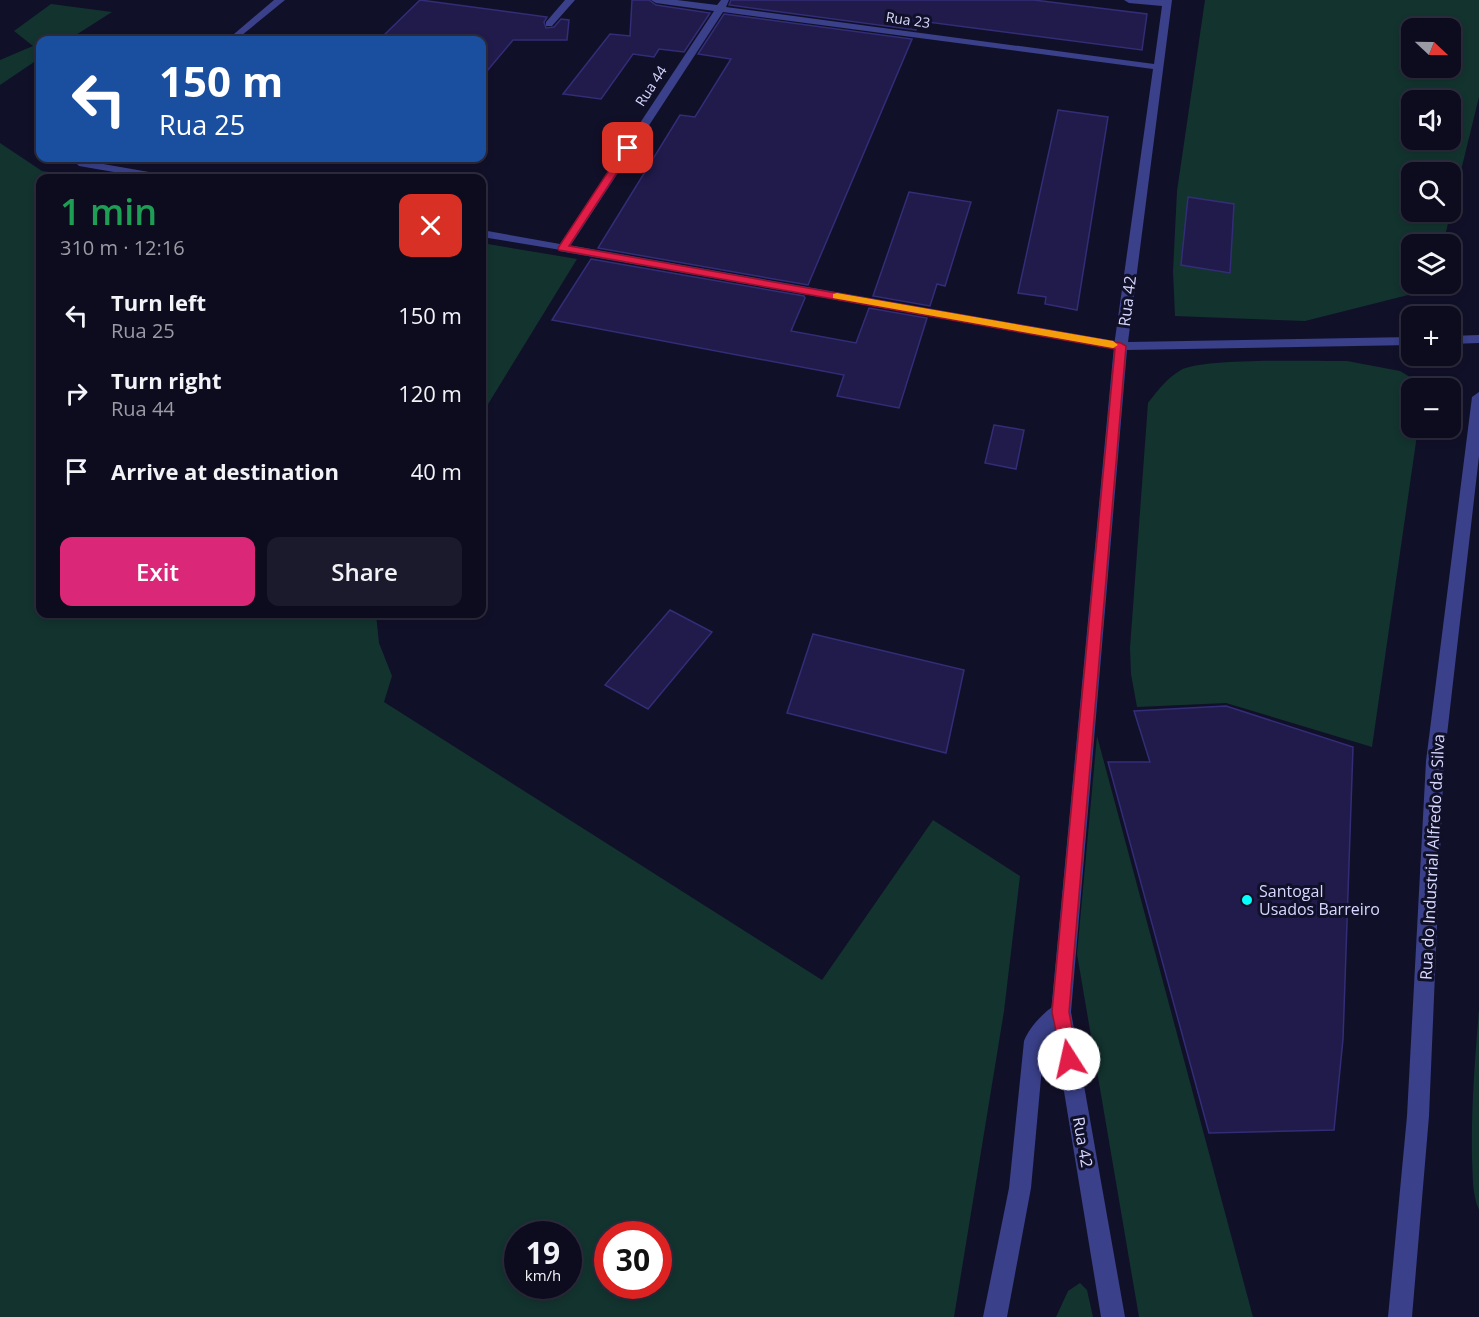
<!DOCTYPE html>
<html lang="en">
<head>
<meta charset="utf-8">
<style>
	:root { --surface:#0d0c1f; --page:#1b1a2c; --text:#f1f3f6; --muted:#9a9ba4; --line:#2d2c3d; --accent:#db2777 }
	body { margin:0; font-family:"Open Sans",sans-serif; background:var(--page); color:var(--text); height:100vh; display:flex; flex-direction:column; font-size:22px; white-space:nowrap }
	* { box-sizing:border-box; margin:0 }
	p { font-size:20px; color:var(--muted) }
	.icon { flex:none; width:33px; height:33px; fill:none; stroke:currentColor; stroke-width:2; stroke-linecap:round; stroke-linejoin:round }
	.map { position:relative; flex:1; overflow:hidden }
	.side { position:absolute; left:36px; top:174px; width:450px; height:444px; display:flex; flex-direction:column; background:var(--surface); border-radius:12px; box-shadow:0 3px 9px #0003,0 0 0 2px var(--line) }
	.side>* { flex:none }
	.top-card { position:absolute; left:36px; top:36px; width:450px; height:126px; border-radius:12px; box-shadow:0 3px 9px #0003,0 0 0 2px var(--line); background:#1a4fa0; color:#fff; overflow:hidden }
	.needle { width:39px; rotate:112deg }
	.controls { position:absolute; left:1401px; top:18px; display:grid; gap:12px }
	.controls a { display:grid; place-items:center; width:60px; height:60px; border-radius:12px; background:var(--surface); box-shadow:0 3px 9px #0003,0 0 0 2px var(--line); font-size:30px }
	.speed { position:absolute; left:504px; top:1221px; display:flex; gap:12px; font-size:30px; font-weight:700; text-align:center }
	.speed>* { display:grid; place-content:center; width:78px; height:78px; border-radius:50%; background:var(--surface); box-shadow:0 3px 9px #0003,0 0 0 2px var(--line); line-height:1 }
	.speed small { font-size:15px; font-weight:400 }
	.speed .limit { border:9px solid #d22; background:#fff; color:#111 }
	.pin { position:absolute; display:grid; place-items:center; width:51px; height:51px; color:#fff; margin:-26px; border-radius:12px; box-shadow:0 3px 9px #0006 }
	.me { position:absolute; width:66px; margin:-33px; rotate:350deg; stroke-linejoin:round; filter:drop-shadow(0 0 4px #0008) }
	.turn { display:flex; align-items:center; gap:21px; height:126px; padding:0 24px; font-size:27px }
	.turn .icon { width:78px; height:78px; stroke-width:2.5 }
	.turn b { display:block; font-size:42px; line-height:51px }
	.round { display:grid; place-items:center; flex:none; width:63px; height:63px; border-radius:12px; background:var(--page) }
	.headline { display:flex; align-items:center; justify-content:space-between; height:102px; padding:0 24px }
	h1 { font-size:36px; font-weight:600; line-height:45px; color:#1e9e55 }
	.button { display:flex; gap:12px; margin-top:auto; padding:12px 24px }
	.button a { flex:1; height:69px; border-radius:12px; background:var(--accent); color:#fff; font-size:24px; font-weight:600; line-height:69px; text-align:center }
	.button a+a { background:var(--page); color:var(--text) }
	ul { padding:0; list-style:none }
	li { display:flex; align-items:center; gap:18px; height:78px; padding:0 24px }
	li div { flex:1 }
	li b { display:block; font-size:22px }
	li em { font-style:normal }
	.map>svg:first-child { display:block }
	.green { fill:#13332f; fill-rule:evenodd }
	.building { fill:#201b4b; stroke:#332d77; stroke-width:1.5 }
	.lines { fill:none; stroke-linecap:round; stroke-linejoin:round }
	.service { fill:#3a4089; fill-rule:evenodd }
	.minor { fill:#3a4089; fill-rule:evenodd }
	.tertiary { fill:#3a4089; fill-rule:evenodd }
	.route { fill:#e11d48; stroke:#92132f; stroke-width:1.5 }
	.slow { fill:#f59e0b }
	.poi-dot { fill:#04fffc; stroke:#111029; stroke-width:2 }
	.labels { text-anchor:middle; stroke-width:6; stroke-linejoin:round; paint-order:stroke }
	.far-street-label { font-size:14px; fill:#d8d8ff; stroke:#111029 }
	.street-label { font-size:16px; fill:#d8d8ff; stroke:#111029 }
	.poi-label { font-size:16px; fill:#d8d8ff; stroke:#111029; text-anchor:start }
</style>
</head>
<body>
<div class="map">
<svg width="1479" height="1317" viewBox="0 0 1479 1317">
	<rect width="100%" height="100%" fill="#111029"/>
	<path class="green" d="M1205,0H1479V97L1443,244H1412V284H1434L1432,289L1305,321L1175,316L1173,271L1177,191ZM1412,28H1450V68H1412ZM1412,100H1450V140H1412ZM1412,172H1450V212H1412Z
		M51,4L112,12L68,40H40V58L0,85V60L33,46L14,31Z
		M0,143L42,171L90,178H40V614H376L379,643L392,676L384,702L822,980L933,820L1020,876L1004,1011L954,1317H0ZM518,1234H568V1286H518ZM658,1234V1286H608V1234Z
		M482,243L577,259L482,414Z
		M1347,361L1400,371L1417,381L1419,388H1412V428H1418L1372,747L1226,703L1137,707L1131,674L1130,648L1148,403C1158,390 1167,378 1181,370C1202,358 1315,361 1347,361Z
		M1097,736L1253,1317H1139L1077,954Z
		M1479,1009V1210C1472,1194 1473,1176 1472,1159C1471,1109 1475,1059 1479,1009Z
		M1080,1283L1087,1290L1093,1317H1056L1068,1291Z"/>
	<path class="building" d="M420,0L547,17L544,22L546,28L554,27L561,19L569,20L567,40H513L482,77V40H379Z
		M632,0H649L656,5L710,13L684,52L659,49L654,57L633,54L601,99L563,94L610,34L630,36Z
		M731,0H1034L1147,14L1142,50L920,21L916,30L729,5Z
		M724,14L912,39L808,285L598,248L680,115L695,117L731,59L698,54Z
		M1058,110L1108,117L1077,310L1045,304L1046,297L1018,293Z
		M909,192L971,202L945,286L937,284L930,306L873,296Z
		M1188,197L1234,204L1230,273L1181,265Z
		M591,259L804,296L805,298L791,331L856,343L869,308L927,318L899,408L837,396L844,375L552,320Z
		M994,425L1024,430L1016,469L985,463Z
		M670,610L712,632L648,709L605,685Z
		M813,634L964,670L946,753L787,713Z
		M1226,706L1353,747L1343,1039L1334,1130L1209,1133L1108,762H1150L1134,711Z"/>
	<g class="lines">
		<path class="service" d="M563,244L1121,342L1128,346L1121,350L559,251L557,248Z
			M1061,1002L1068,1005L1071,1012L1068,1019L1044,1045L1031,1188L1007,1317H983L1009,1188L1024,1041C1029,1027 1047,1008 1061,1002Z"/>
		<path class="minor" d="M274,0H285L236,40H227Z
			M565,0H575L552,26H546V22Z
			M651,0H677L717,5L721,0H729L726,7L1154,64L1162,6L1129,3L1124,0H1172L1128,342L1412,337V345L1127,350L1071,1012L1125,1317H1101L1051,1012L1114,346L1153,69L723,12L567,251L482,237V230L560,244L714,11L656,3Z
			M84,158H95L92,162L166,175L172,178H149L79,166L77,164Z
			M1479,335V343L1450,344V336Z"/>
		<path class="tertiary" d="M1479,392V456L1444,761L1429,1116L1412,1317H1388L1407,1116L1426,761L1472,397Z"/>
	</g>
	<path class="route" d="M625,146L633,148L569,246L1121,343L1126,346L1069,1012L1078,1059L1075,1065L1069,1067L1063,1065L1052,1012L1115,349L559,250L558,248Z"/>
	<path class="slow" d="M837,293L1113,341L1118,345L1113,348L833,298V294Z"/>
	<circle class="poi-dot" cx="1247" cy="900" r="6"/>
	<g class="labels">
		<g class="far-street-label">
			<text transform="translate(908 20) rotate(8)" y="5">Rua 23</text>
			<text transform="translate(651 86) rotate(-57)" y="5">Rua 44</text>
		</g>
		<g class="street-label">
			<text transform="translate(1127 301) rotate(-83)" y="6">Rua 42</text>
			<text transform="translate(1432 857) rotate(-87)" y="6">Rua do Industrial Alfredo da Silva</text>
			<text transform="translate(1083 1142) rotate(80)" y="6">Rua 42</text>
		</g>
		<g class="poi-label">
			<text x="1259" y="897">Santogal<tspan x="1259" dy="18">Usados Barreiro</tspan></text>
		</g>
	</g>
</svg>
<div class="controls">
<a><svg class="needle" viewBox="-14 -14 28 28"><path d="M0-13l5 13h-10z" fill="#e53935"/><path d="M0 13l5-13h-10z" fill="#9a9ba4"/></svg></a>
<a><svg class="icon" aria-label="sound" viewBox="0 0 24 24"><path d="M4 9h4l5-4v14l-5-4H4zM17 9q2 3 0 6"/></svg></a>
<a><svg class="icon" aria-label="search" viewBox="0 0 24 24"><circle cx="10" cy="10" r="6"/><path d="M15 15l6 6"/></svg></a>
<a><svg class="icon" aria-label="layers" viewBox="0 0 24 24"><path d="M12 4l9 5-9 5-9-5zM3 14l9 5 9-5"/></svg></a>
<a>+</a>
<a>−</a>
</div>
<div class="speed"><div>19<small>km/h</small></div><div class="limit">30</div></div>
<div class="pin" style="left:628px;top:148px;background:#d93025"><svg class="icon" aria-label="arrive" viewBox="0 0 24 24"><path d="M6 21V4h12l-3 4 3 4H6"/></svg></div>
<svg class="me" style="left:1069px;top:1059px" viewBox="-20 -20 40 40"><circle r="19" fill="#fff"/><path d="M0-13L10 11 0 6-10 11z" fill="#e11d48"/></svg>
<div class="top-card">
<div class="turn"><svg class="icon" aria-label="left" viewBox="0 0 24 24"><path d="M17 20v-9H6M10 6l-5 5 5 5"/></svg><div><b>150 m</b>Rua 25</div></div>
</div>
<section class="side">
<div class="headline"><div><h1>1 min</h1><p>310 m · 12:16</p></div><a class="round" style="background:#d93025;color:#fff"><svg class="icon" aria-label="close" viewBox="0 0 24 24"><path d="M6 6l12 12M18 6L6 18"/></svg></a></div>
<ul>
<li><svg class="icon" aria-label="left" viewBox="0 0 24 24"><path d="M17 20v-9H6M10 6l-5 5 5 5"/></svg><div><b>Turn left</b><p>Rua 25</p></div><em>150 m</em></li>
<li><svg class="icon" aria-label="right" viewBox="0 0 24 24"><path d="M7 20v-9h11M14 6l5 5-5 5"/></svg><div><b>Turn right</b><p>Rua 44</p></div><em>120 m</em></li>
<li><svg class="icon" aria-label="arrive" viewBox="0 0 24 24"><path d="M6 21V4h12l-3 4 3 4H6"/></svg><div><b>Arrive at destination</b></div><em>40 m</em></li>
</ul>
<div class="button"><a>Exit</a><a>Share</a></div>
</section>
</div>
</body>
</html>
